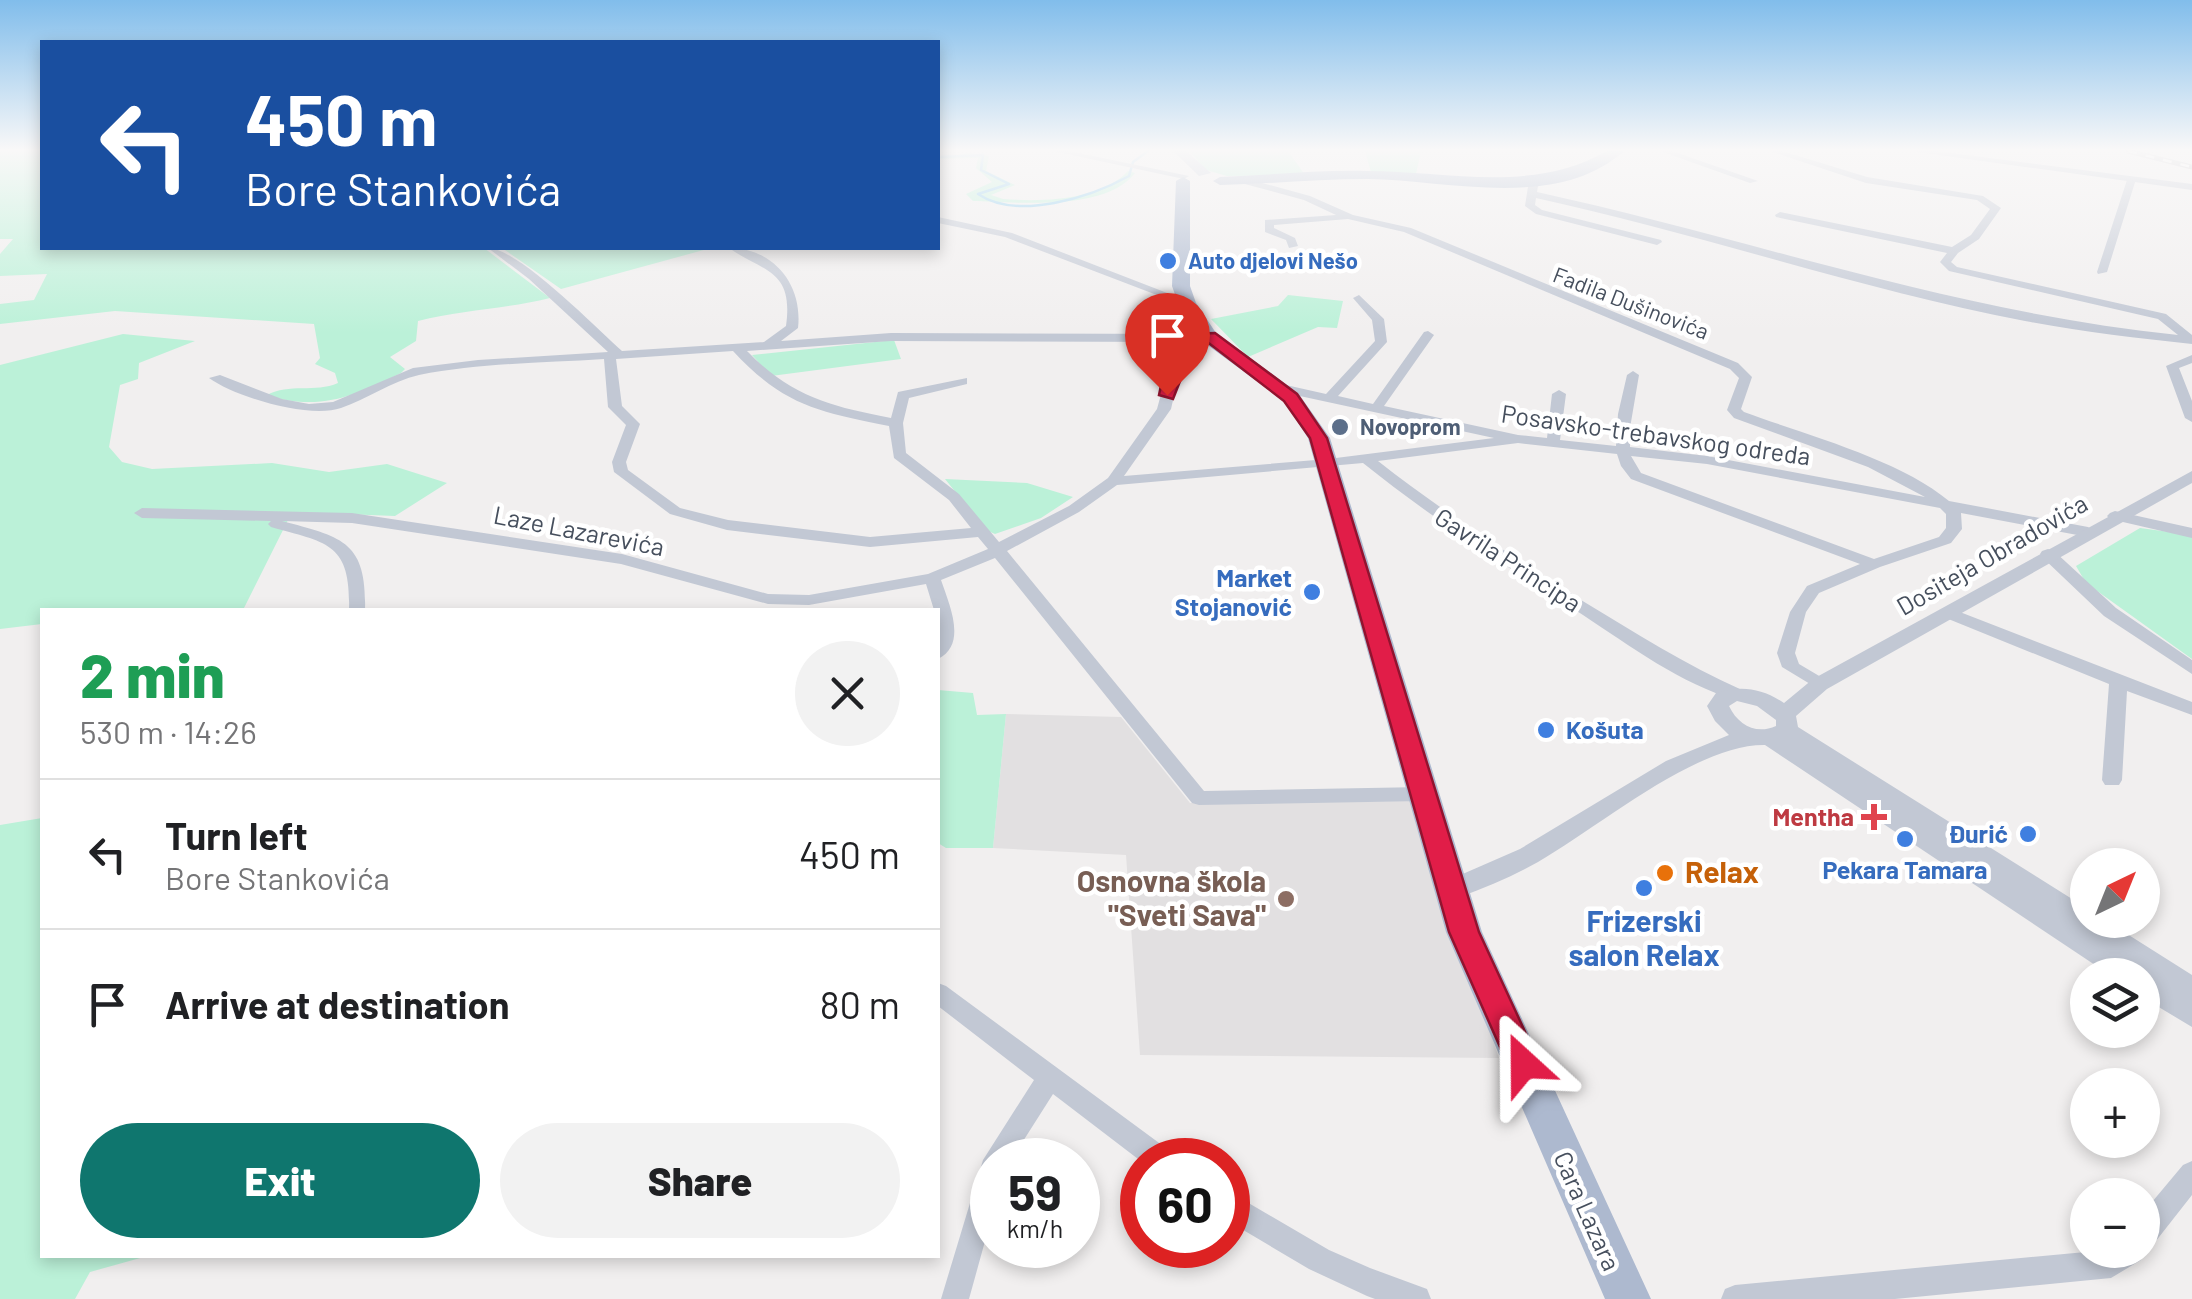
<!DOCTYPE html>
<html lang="en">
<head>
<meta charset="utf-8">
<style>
	:root { --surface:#fff; --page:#f2f2f2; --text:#202124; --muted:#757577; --line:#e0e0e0; --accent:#0f766e }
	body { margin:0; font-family:Barlow,sans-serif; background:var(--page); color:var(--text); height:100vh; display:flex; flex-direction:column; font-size:38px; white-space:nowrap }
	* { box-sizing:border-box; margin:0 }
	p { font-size:32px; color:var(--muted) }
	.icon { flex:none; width:55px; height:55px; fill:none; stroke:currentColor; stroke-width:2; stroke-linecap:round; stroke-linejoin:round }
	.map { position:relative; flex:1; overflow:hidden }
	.panel { position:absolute; left:40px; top:608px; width:900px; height:650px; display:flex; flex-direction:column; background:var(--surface); border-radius:0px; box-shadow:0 5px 15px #0003 }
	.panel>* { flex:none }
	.banner { position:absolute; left:40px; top:40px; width:900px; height:210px; border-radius:0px; box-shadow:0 5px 15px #0003; background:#1a4fa0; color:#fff; overflow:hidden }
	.needle { width:65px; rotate:43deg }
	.buttons { position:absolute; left:2070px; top:848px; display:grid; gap:20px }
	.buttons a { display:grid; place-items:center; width:90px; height:90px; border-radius:50%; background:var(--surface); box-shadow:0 5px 15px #0003; font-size:50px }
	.speed { position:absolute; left:970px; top:1138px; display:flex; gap:20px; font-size:50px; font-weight:700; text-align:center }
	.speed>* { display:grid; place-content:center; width:130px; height:130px; border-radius:50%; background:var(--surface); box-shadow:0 5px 15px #0003; line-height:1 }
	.speed small { font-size:25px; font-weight:400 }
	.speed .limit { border:15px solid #d22; background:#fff; color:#111 }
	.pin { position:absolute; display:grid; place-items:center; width:85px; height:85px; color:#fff; margin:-102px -42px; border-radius:50% 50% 50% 0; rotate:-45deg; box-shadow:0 0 10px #0007 }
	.pin .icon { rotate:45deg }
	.me { position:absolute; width:110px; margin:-55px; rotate:336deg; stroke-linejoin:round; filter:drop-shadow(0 0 8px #0008) }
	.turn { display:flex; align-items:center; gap:35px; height:210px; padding:0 40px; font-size:45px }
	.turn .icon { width:130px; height:130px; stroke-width:2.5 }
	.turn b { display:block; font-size:70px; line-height:85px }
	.round { display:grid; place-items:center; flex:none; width:105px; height:105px; border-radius:52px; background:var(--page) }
	.summary { display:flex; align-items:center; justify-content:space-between; height:170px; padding:0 40px }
	h1 { font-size:60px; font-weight:800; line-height:75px; color:#1e9e55 }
	.cta { display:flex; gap:20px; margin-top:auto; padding:20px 40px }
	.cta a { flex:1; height:115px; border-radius:60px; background:var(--accent); color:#fff; font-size:40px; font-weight:800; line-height:115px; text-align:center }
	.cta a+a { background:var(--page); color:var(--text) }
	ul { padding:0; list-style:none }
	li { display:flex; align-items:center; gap:30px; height:150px; padding:0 40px; border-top:2px solid var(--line) }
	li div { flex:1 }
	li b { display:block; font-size:38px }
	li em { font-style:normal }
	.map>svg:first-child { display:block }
	.education { fill:#e2e0e1 }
	.green { fill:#bbf1d8 }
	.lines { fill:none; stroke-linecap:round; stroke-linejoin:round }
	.stream { stroke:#86caf0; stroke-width:2.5 }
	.minor { fill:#c2c8d4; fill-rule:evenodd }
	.tertiary { fill:#c2c8d4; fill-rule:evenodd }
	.secondary { fill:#c0c8d9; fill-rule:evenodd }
	.primary { fill:#adb9cf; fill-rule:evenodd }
	.rail-casing { stroke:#b1b3ba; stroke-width:5 }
	.rail { stroke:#fff; stroke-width:2.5; stroke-dasharray:9; stroke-linecap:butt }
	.route { fill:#e11d48; stroke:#92132f; stroke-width:2.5 }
	.shop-dot { fill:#3f7fe0; stroke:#fff; stroke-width:4 }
	.service-dot { fill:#5c6f8a; stroke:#fff; stroke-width:4 }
	.health-dot { fill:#e0444e; stroke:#fff; stroke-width:4 }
	.food-dot { fill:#e8710a; stroke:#fff; stroke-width:4 }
	.education-dot { fill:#8d6e63; stroke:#fff; stroke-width:4 }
	.labels { text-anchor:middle; stroke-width:9; stroke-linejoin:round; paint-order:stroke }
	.far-shop-label { font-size:22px; font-weight:bold; fill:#366cbe; stroke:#fff; text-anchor:start }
	.far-street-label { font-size:22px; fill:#464f5d; stroke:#fff }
	.far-service-label { font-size:22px; font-weight:bold; fill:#4e5e75; stroke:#fff; text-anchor:start }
	.street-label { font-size:25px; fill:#464f5d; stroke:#fff }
	.shop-label { font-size:25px; font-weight:bold; fill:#366cbe; stroke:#fff; text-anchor:end }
	.health-label { font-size:25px; font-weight:bold; fill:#be3a42; stroke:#fff; text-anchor:end }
	.near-food-label { font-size:30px; font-weight:bold; fill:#c56008; stroke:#fff; text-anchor:start }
	.near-education-label { font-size:30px; font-weight:bold; fill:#785e54; stroke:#fff; text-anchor:end }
	.near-shop-label { font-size:30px; font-weight:bold; fill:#366cbe; stroke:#fff }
</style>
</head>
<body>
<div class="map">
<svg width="2192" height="1299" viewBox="0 0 2192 1299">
	<rect width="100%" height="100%" fill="#f1efef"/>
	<path class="education" d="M1006,714L1121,717L1190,803L1411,801L1499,1058L1140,1055L1126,855L993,848Z"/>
	<path class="green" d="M0,151H42V248H484L550,298C506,309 462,310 418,321L416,341L390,357L405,369L401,373C355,396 319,412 267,395C289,383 315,393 338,383L335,373L315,364L320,358L314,324L115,311L0,324V304L34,300L47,274L0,276V254L13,239H0Z
		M1189,151H1288L1305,175L1227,176L1206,170Z
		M1365,151H1421L1416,174L1371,172Z
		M969,153L989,156L986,171L1015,185L991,195L1003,199C1042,202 1100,201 1128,171L1135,173C1105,212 1017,202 973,201L966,194L992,182L976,168L978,158L938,159Z
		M502,248H711L561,289Z
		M1288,295L1343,301L1337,328L1318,327L1248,357L1211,319L1278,306Z
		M123,334L195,341L139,363L138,379L120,385L109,447L122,462L152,469L272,463L329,472L387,464L447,483L395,516L292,512L243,610H42V624L0,629V365Z
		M894,340L901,359L771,376L752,355Z
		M945,479L1027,483L1073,497L1041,518L995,534L986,530Z
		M2140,528L2192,535V659L2086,583L2076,566Z
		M938,690L973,693L977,715L1006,714L993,848H946L938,843Z
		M42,818V1255H151L90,1272L75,1299H0V825Z"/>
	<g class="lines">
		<path class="stream" d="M938,157L983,155L981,170L1009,184L978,194C1018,221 1091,197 1129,176L1133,162L1148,151"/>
		<path class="minor" d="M1053,151H1069L1189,176L1184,179Z
			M1660,151H1672L1758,181L1750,183Z
			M1770,151H1782L1867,177L1983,196L2001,208L1979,239L1958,253L1951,262L1957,267L2166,314L2192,335V344C2136,338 2081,332 2025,321C1860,289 1700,234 1536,198L1535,205L1542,210L1661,240L1662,242L1657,245L1536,214L1525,206L1529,180L1534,177L1539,180L1537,192C1751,239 1959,313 2178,335L2158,319L1949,271L1940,262L1947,253L1776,217L1775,215L1780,212L1952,247L1971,235L1990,209L1977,200L1866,183Z
			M2128,177L2136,179L2107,272L2098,274L2097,272Z
			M1244,178L1310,196L1353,215L1411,228L1738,363L1752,377L1741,409L1744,412C1806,435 1899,459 1949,501L2088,527L2096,532L2088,537L1961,513L1962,529L1951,543L1880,567L1819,593L1806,612L1795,653L1799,664L1826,680L1829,684L1820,690L1782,667L1777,653L1790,612L1807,586L1860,564L1631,479L1621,466L1617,454L1518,443L1378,461C1443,512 1512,556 1581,600C1634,632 1686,665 1742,690L1745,694L1736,700C1681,684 1630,646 1583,615C1507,567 1433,519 1363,463L1117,485L1079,512L1007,551L1204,791L1424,787L1431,789L1434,794L1431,799L1424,801L1199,805L1192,803L995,558L941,580C949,604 968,644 938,659V610H934L926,584L809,605L768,604L621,564L352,523L282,521C342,537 367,541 365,610H349C351,543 328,543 271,527L268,524L271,521L142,518L134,513L142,508L352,513L622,554L768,594L809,595L928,574L988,549L978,537L870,547L727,530L670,514L614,472L612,462L626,425L608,407L604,359C543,363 479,363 419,375C392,381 367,399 341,408C309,419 235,397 209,378L220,375L282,399L309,404L333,402L413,368L478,360L608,352L529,279L488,248C518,248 596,328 622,351L764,342L786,326C794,269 763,272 729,248C774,248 803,285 798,328L781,341L891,333L1203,334V340L1197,341L1182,361L1171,409L1124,476L1328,459L1494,438L1272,390L1271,387L1277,383L1326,394L1375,341L1372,320L1353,298L1359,295L1384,319L1387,342L1338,396L1373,404L1424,332L1428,331L1434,335L1384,406L1518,435L1547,438L1552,394L1559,390L1566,394L1560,440L1616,446L1618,414L1627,375L1633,371L1639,375L1630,428V447L1707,456L1925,497L1868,467L1734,418L1727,410L1739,378L1730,369L1404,232L1348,219L1274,225V228L1295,238L1298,246L1289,248L1286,240L1265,232V220L1336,215L1304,200L1241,183L1239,181ZM891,341L1184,342L1170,361L1157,409L1108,478L1069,506L999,542L959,494L906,453L903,423L909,398L967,384V378L898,392L891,418C830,406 792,397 747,351ZM733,351C784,406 819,412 889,426L894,458L949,500L971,528L870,537L728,520L680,508L628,470L626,462L640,424L622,406L616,359ZM1631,456L1707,464L1940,508L1946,514V528L1939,537L1874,559L1641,473Z
			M938,217L1012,233L1193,303L1183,305L1005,237L938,223Z
			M2192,355V363L2179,368L2192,401V422L2185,418L2166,366Z
			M2115,511L2192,528V538L2110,519L2107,516L2110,513Z
			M2048,549L2054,551L2116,608L2192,660V674L2104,616L2042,557L2040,554L2042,551Z
			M1947,607L2192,702V715L2127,691L2122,780L2119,785H2105L2102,780L2109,684L1941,616L1939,612Z
			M938,983L946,986L1170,1151L1174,1160L1142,1162L1053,1094L1011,1160H992V1216L969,1299H941L983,1160L1034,1080L938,1006Z
			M2192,1161V1195L2152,1246L2144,1249L2141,1260L2111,1278L1895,1299H1721L1725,1289L1735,1285L2107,1250H2142V1214L2183,1165Z
			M1228,1191L1329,1250L1370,1268L1427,1289L1431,1299H1375L1367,1296L1309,1269L1228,1221Z"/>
		<path class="tertiary" d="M1910,151H1936L2192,184V190Z
			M2192,471V483L1827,689L1796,716L1798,727L2088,909V920H2105L2192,975V1027L2142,997V975H2110L1765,745C1696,744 1599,827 1538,862C1513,876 1487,887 1460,897L1451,900L1442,897L1439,890L1442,883L1520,849L1666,761L1729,735L1715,721L1707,706L1716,693C1741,685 1762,688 1784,703L1813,679ZM1737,701L1757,706L1776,720V726C1756,735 1738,725 1729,706Z"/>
		<path class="secondary" d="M1173,151H1186L1211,173L1199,176Z"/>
		<path class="primary" d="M1607,151H1624C1557,211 1448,180 1368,179C1318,179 1269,184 1220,185L1213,181L1220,177C1269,175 1318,170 1366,171C1449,171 1532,194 1607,151Z
			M1183,177L1190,181V286L1196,303L1216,333L1298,393L1330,438L1482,932L1651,1299H1605L1446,932L1308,438L1284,401L1202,341L1178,303L1172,286L1176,181Z"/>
		<defs>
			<path id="rail" d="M2128,151L2192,167"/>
		</defs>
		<use href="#rail" class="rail-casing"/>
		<use href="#rail" class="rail"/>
	</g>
	<linearGradient id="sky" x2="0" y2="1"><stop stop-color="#81bdeb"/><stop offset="0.45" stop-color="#f9f8f8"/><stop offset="1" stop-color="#f9f8f8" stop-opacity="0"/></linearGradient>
	<rect width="2192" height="333" fill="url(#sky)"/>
	<path class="route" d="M1215,333L1297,394L1327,438L1479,932L1540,1064L1535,1074L1524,1079L1512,1074L1449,932L1310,438L1284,401L1206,341L1193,348L1173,399L1159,395L1164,371L1187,334Z"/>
	<g class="shop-dot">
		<circle cx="1168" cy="261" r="10"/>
		<circle cx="1312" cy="592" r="10"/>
		<circle cx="1546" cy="730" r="10"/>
		<circle cx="2028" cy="834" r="10"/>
		<circle cx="1905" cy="839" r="10"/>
		<circle cx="1644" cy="888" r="10"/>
	</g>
	<circle class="service-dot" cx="1340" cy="427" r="10"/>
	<path class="health-dot" d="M1869 802h10v10h10v10h-10v10h-10v-10h-10v-10h10z"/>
	<circle class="food-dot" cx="1665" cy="873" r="10"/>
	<circle class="education-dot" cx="1286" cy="899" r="10"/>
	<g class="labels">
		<g class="far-shop-label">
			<text x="1188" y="269">Auto djelovi Nešo</text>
		</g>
		<g class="far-street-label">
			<text transform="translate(1631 303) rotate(21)" y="8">Fadila Dušinovića</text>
		</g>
		<g class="far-service-label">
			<text x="1360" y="435">Novoprom</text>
		</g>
		<g class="street-label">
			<text transform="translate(1656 435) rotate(8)" y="9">Posavsko-trebavskog odreda</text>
			<text transform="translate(579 531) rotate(11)" y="9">Laze Lazarevića</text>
			<text transform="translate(1992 555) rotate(-30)" y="9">Dositeja Obradovića</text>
			<text transform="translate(1508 560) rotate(33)" y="9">Gavrila Principa</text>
			<text transform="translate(1587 1211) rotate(66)" y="9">Cara Lazara</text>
		</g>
		<g class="shop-label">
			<text x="1292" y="587">Market<tspan x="1292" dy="29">Stojanović</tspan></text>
			<text x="1566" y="739" text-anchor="start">Košuta</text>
			<text x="2008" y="843">Đurić</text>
			<text x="1905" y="879" text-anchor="middle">Pekara Tamara</text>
		</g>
		<g class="health-label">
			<text x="1854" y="826">Mentha</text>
		</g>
		<g class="near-food-label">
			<text x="1685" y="883">Relax</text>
		</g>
		<g class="near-education-label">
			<text x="1266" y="892">Osnovna škola<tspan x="1266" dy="34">"Sveti Sava"</tspan></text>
		</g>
		<g class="near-shop-label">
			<text x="1644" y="932">Frizerski<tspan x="1644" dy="34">salon Relax</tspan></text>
		</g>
	</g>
</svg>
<div class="buttons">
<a><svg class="needle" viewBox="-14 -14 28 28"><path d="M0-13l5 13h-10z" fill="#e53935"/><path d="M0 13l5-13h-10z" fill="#757577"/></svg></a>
<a><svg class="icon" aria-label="layers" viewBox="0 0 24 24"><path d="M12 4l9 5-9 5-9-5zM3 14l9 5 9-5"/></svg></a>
<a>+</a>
<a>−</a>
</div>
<div class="speed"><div>59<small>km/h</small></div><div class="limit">60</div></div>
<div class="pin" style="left:1167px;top:395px;background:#d93025"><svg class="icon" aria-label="arrive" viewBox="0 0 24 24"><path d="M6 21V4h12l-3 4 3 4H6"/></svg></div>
<svg class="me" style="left:1524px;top:1064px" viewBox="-20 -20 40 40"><path d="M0-17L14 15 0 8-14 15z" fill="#e11d48" stroke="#fff" stroke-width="4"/></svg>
<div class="banner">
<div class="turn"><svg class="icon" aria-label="left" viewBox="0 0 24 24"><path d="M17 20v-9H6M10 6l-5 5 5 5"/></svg><div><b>450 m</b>Bore Stankovića</div></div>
</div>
<section class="panel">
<div class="summary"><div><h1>2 min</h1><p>530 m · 14:26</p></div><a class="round"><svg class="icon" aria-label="close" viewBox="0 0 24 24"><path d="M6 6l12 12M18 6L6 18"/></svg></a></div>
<ul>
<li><svg class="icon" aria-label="left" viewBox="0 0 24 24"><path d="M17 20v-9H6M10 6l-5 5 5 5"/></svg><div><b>Turn left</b><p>Bore Stankovića</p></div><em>450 m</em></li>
<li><svg class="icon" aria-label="arrive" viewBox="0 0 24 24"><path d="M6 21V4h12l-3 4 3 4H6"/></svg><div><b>Arrive at destination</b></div><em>80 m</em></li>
</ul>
<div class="cta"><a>Exit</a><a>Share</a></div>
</section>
</div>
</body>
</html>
